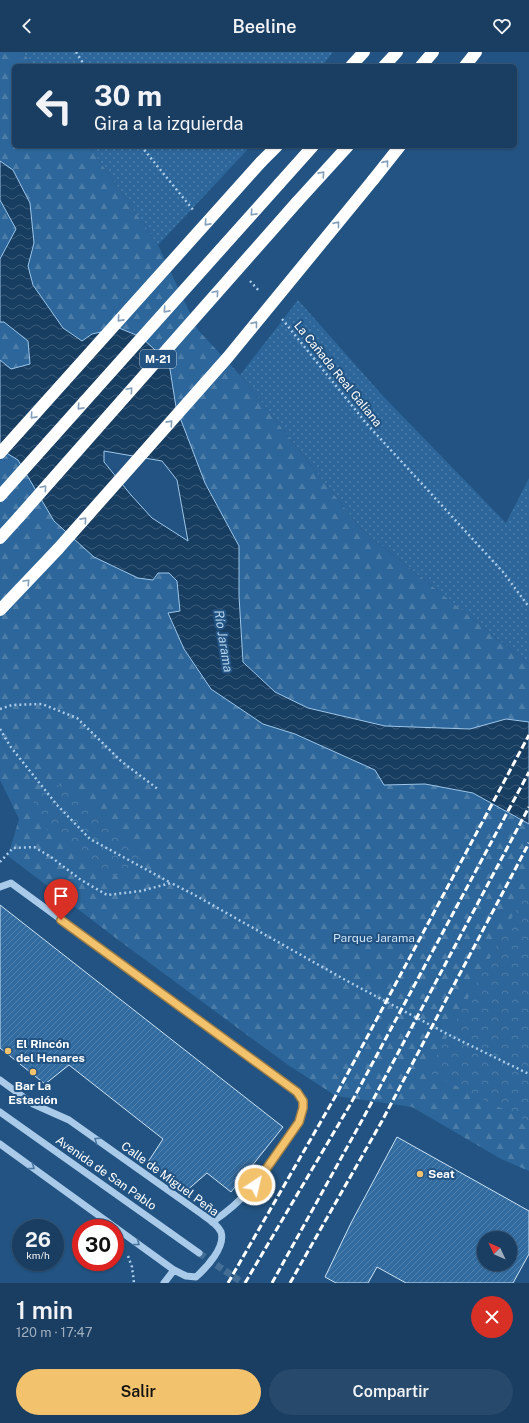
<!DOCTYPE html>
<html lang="es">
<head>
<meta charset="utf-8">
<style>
	:root { --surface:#1a3e62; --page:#27496b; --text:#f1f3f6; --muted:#9faebe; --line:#385777; --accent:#f3c26c }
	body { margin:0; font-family:"Public Sans",sans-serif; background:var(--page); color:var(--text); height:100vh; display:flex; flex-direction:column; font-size:15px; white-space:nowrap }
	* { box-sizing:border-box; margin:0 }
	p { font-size:13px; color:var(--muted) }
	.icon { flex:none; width:22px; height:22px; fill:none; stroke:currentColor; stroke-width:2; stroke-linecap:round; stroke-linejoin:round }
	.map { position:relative; height:1231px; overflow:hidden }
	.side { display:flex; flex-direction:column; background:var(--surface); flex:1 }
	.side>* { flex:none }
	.banner { position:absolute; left:12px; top:12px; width:505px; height:84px; border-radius:6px; box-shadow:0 1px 3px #0004,0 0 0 1px var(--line); background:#1a3e62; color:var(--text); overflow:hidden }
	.needle { width:26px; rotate:314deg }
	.controls { position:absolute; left:477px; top:1179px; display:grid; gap:8px }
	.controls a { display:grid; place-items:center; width:40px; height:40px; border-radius:50%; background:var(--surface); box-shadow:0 1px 3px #0004,0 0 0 1px var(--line); font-size:20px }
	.speed { position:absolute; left:12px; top:1167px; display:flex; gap:8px; font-size:20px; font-weight:700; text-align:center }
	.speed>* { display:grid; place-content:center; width:52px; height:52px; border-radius:50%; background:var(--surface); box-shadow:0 1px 3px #0004,0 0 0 1px var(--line); line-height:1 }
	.speed small { font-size:10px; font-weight:400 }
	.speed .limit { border:6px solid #d22; background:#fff; color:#111 }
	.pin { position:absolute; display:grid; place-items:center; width:34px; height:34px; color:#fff; margin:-41px -17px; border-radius:50% 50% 50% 0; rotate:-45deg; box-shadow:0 0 4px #0007 }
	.pin .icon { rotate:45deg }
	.me { position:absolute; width:44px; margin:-22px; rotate:35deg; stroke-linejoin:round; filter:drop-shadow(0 0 3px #0008) }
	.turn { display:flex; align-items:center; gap:14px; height:84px; padding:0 16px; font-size:18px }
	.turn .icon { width:52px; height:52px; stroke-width:2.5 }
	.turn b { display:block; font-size:28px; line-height:34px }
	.round { display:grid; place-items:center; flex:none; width:42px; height:42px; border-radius:21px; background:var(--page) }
	.head { display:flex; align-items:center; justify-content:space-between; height:68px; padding:0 16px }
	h1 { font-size:24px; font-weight:600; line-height:30px }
	.primary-button { display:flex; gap:8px; margin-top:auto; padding:8px 16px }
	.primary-button a { flex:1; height:46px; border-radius:24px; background:var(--accent); color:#111; font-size:16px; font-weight:600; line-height:46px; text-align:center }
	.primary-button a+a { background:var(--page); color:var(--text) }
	header { display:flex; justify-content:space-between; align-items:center; height:52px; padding:0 16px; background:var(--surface); font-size:18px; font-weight:600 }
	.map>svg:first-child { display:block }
	.grass { fill:url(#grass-dots) }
	.forest { fill:url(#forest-firs) }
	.park { fill:url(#park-crowns) }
	.water { fill:url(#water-waves); stroke:#9dc6e9; fill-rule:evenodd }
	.building { fill:url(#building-hatch); stroke:#cde3f6; fill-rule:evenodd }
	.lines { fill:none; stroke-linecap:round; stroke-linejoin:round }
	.minor-tunnel { stroke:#436d95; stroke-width:7; stroke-dasharray:7 3.5; stroke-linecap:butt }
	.path { stroke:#a9cae8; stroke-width:2.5; stroke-dasharray:2 3; stroke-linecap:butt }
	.minor { stroke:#a9cae8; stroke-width:7 }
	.highway { stroke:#fff; stroke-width:12 }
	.rail { stroke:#fff; stroke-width:3; stroke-dasharray:7 3; stroke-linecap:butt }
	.highway-bridge { stroke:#fff; stroke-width:12 }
	.oneway { stroke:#85a0ba }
	.oneway2 { stroke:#4a77a1 }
	.route-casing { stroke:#9e7e46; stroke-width:10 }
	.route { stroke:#f3c26c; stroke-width:7 }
	.poi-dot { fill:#f3c26c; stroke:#225382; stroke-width:1.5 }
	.labels { text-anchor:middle; stroke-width:4; stroke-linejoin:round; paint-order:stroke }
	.shield { fill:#225382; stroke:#bdcbda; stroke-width:1 }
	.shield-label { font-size:11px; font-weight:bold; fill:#fff }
	.street-label { font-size:12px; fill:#fff; stroke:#225382 }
	.park-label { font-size:12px; fill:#cde3f6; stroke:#225382 }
	.poi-label { font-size:12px; font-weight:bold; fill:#fff; stroke:#225382; text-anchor:start }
	.water-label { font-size:13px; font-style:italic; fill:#b5d4ef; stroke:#225382 }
</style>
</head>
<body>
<header><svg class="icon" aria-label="back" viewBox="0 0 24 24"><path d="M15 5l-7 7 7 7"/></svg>Beeline<svg class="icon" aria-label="heart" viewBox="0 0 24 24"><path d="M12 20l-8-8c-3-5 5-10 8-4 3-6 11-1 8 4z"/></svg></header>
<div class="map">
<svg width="529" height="1231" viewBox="0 0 529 1231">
	<defs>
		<pattern id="grass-dots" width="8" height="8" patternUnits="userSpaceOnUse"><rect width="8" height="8" fill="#2c669a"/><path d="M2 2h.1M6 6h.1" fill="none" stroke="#4c7da9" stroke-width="1.8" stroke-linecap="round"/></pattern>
		<pattern id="forest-firs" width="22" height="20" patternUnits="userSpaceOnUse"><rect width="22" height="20" fill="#2c669a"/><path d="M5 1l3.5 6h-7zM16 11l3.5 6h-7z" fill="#4c7da9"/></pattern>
		<pattern id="park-crowns" width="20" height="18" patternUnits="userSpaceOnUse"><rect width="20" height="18" fill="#2c669a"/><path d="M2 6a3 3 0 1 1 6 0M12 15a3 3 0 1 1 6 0" fill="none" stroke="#4c7da9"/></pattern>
		<pattern id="water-waves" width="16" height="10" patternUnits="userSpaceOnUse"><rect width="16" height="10" fill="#173d61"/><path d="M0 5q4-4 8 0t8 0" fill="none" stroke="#3a5a79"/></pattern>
		<pattern id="building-hatch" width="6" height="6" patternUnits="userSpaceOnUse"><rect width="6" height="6" fill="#326b9f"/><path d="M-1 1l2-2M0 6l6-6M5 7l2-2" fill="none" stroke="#5181ad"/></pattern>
	</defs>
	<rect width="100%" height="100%" fill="#225382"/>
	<path class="grass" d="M23,0H333L322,14H33Z
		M89,94H251L158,193Z
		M298,248L383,344L506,471L529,426V612L361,477L240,323Z"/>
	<path class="forest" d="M0,0H23L33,14H14V94H89L158,193L198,278L240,323L361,477L529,612V670L506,667L470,677L385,674L308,656L275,640L243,609L239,544V494L205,431L176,355L169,312L95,391L117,516L138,526L153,528L158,521H169L177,529L180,559L169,561L211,637L263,671L295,682L375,718L384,733L425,732L473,741L529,772V1119L501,1107L412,1055L336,1044L288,1013L117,887L8,804L19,767L0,728Z"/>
	<path class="park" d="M59,733L83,748L143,798L137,813L125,823H103L46,777L32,761L35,743L45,737Z
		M529,834V1070L428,1020Z"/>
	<path class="water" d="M0,109L13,118L30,151L34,191L28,214L33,233L63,276L82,289L92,282L119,276L141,285L169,311L176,355L205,431L239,494V544L243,610L275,640L308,656L385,674L470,677L506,667L529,670V772L473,741L425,732L384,733L375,718L295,682L263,672L211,637L184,597L168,561L180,559L177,529L169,521H158L153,528L138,526L94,505L54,469L18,408L0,397V308L11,317L30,312L28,289L4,270H0V207L16,177L0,148ZM104,399L162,409L177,428L188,489L152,466L131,443L104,410Z"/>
	<path class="building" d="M0,853L283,1075L231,1140L207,1121L185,1140L148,1110L163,1087L69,1013L45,1032L0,996Z
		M397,1085L529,1159V1202L513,1231H406L377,1215L368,1231H336L325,1225L351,1171ZM484,1186H510V1212H484Z"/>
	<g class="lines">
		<path class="minor-tunnel" d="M199,1201L243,1231"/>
		<path class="path" d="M76,0L85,14
			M141,94L194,159
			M250,229L260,240
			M282,267L366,371L503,520L529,555
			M0,657L12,653L42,652L77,666L121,709L159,738
			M0,677L10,694L57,753L90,787L171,831
			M0,810L13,796L34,795L51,805L81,828L107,843L141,839L171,831L191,841L349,930L453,985L529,1022
			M128,1204L132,1215L134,1231"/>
		<path class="minor" d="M0,835L11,831L297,1040C301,1046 304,1050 303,1057C301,1070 291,1081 284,1091C262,1123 246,1148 212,1170
			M0,1028L33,1052L69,1068L203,1163C209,1167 218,1173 221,1180C226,1195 206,1216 196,1225L186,1224L174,1218L0,1092
			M0,1060L199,1201
			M164,1231L174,1218"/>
		<path class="highway" d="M351,14L364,0
			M384,14L397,0
			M421,14L433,0
			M465,14L476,0
			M261,110L277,94
			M373,128L400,94
			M279,132L313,94
			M297,150L348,94
			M0,486L19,465
			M0,558L58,497"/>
		<path class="rail" d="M228,1231L335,1045L529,683
			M245,1231L350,1053L529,720
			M272,1231L366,1061L529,755
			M290,1231L382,1069L529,791"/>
		<path class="highway-bridge" d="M0,401L261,110
			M0,444L279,132
			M19,465L297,150
			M58,497L228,305L373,128"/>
	</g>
	<defs><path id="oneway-chevron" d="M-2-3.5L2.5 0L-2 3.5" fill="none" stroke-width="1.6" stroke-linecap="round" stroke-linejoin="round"/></defs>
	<g class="oneway">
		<use href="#oneway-chevron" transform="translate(386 111) rotate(-51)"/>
		<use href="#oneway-chevron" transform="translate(322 122) rotate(-48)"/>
		<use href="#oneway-chevron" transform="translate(253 161) rotate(132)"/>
		<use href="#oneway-chevron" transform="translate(207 171) rotate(132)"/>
		<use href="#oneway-chevron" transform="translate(337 172) rotate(-51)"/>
		<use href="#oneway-chevron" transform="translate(216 241) rotate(-49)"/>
		<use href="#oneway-chevron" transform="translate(166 258) rotate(132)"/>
		<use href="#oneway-chevron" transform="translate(120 267) rotate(132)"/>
		<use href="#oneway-chevron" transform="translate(255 272) rotate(-51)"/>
		<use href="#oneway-chevron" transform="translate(130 338) rotate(-49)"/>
		<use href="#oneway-chevron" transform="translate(80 355) rotate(132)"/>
		<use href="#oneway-chevron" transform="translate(33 364) rotate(132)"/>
		<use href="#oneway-chevron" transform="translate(170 371) rotate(-48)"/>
		<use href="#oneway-chevron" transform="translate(44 436) rotate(-49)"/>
		<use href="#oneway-chevron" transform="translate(84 468) rotate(-48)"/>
		<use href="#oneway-chevron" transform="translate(27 530) rotate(-47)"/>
	</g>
	<g class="oneway2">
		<use href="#oneway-chevron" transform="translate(97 1088) rotate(-145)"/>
		<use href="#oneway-chevron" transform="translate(32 1115) rotate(36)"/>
		<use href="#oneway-chevron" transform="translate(137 1191) rotate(36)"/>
	</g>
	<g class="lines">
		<defs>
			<path id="route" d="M61,868L297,1040L303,1049V1056L299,1070L255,1133"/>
		</defs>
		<use href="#route" class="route-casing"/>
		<use href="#route" class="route"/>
	</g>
	<g class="poi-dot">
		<circle cx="8" cy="999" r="4"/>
		<circle cx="33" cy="1020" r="4"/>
		<circle cx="420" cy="1122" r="4"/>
	</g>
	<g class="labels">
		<rect class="shield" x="140" y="298" width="36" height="18" rx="3"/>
		<g class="shield-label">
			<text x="158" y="311">M-21</text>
		</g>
		<g class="street-label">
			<text transform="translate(338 322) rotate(51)" y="4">La Cañada Real Galiana</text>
			<text transform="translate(106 1121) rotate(35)" y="4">Avenida de San Pablo</text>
			<text transform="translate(170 1127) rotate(36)" y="4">Calle de Miguel Peña</text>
		</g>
		<g class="park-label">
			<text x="374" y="890">Parque Jarama</text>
		</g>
		<g class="poi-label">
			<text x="16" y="996">El Rincón<tspan x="16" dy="14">del Henares</tspan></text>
			<text x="33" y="1038" text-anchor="middle">Bar La<tspan x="33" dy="14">Estación</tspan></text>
			<text x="428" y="1126">Seat</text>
		</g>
		<g class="water-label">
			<text transform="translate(224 589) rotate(81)" y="5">Río Jarama</text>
		</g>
	</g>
</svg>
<div class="controls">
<a><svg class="needle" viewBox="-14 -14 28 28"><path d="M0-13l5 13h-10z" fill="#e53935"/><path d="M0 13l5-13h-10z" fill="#9faebe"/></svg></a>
</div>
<div class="speed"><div>26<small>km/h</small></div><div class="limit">30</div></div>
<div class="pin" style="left:61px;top:868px;background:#d93025"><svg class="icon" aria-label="arrive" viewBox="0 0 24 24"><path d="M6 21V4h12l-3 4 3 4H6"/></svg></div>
<svg class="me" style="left:255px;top:1133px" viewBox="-20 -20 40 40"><circle r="17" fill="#f3c26c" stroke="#fff" stroke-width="3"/><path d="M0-11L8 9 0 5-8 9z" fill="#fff"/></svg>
<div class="banner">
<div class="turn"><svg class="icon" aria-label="left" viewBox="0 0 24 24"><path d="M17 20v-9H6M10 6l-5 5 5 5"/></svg><div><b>30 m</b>Gira a la izquierda</div></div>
</div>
</div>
<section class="side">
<div class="head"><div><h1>1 min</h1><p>120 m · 17:47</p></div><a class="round" style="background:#d93025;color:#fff"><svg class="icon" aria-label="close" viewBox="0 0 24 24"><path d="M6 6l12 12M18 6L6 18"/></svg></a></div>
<div class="primary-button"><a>Salir</a><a>Compartir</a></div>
</section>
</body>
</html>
